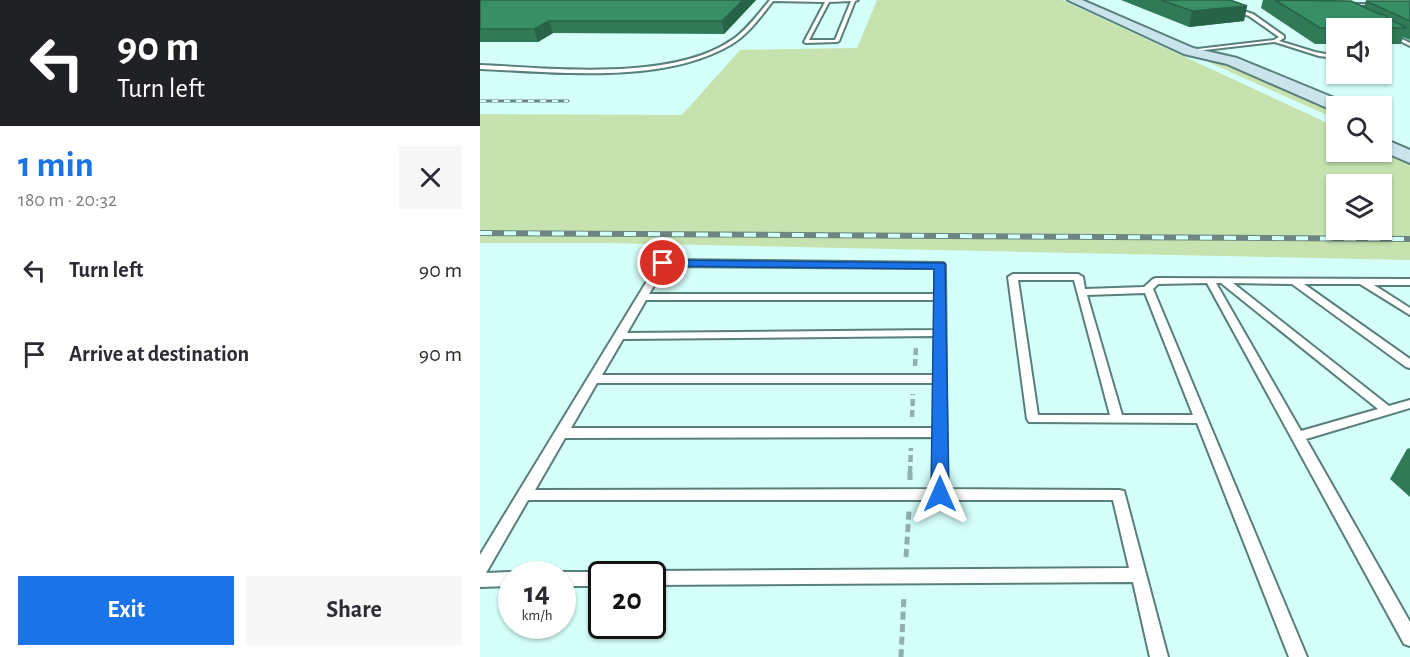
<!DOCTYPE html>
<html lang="en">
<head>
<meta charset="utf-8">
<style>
	:root { --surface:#fff; --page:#f7f7f7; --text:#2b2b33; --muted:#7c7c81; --accent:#1a73e8 }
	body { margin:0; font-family:"Alegreya Sans",sans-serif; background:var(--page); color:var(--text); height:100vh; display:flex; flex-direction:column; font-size:22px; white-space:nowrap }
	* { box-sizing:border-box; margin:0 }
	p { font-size:20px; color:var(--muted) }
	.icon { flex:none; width:33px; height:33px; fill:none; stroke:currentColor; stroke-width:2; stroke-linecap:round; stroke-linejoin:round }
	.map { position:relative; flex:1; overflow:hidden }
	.sheet { display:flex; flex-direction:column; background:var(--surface); width:480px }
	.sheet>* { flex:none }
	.guide { background:#202124; color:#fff; overflow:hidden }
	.controls { position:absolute; left:846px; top:18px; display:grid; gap:12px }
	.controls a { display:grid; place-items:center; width:66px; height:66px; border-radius:0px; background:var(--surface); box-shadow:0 2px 4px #0004; font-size:30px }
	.speed { position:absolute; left:18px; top:561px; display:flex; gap:12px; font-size:30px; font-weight:700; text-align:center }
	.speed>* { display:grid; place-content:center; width:78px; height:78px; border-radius:50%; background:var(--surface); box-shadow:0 2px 4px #0004; line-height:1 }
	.speed small { font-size:15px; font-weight:400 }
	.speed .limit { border:3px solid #111; border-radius:9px; background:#fff; color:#111 }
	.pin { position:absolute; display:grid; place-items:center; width:51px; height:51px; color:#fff; margin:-26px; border:3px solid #fff; border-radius:50%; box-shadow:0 2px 6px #0007 }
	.me { position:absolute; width:66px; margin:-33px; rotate:0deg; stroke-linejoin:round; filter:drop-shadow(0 0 4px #0008) }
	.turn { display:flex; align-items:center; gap:21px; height:126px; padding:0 18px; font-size:27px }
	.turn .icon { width:78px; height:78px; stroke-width:2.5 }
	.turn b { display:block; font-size:42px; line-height:51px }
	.round { display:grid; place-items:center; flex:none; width:63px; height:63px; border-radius:0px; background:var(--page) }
	.headline { display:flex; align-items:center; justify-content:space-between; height:102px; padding:0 18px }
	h1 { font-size:36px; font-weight:600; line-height:45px; color:var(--accent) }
	.primary-button { display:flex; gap:12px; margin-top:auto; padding:12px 18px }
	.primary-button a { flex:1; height:69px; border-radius:0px; background:var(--accent); color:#fff; font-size:24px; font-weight:600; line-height:69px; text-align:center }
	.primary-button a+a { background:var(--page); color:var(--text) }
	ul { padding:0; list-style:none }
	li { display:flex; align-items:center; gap:18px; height:84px; padding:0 18px }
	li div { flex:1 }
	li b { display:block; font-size:22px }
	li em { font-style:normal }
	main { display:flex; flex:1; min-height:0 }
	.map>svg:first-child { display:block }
	.green { fill:#c5e2af; fill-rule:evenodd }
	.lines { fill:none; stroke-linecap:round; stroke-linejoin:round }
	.lane-casing { stroke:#597f7a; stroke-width:4 }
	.secondary-casing { stroke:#597f7a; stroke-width:4 }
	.path-far1 { stroke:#90b0ac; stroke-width:4.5; stroke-dasharray:7 4; stroke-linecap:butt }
	.path { stroke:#90b0ac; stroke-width:5; stroke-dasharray:8 4.5; stroke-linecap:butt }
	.lane { fill:#fff; fill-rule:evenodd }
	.secondary { fill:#c9e5eb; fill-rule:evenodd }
	.rail-far1-casing { stroke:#6c8783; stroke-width:3 }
	.rail-casing { stroke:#6c8783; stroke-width:6 }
	.rail-far1 { stroke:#d5fff9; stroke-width:2; stroke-dasharray:6; stroke-linecap:butt }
	.rail { stroke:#d5fff9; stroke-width:4; stroke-dasharray:12; stroke-linecap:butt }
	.wall { fill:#307a57 }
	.shaded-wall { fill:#276347 }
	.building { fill:#388e65; stroke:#276347; stroke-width:1.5 }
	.route { fill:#1a73e8; stroke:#114b97; stroke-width:1.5 }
</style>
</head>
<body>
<main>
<section class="sheet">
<div class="guide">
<div class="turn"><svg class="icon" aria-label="left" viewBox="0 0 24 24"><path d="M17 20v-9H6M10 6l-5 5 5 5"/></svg><div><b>90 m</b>Turn left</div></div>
</div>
<div class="headline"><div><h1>1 min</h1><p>180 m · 20:32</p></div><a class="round"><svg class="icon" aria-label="close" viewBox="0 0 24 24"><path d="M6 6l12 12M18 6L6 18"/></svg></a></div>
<ul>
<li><svg class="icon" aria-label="left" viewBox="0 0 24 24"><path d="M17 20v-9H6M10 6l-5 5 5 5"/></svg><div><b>Turn left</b></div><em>90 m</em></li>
<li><svg class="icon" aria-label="arrive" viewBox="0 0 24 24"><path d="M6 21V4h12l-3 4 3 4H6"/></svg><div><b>Arrive at destination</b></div><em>90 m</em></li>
</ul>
<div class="primary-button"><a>Exit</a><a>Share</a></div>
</section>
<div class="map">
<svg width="930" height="657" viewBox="0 0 930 657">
	<rect width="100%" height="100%" fill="#d5fff9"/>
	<path class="green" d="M397,0H582L856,127V152H902V148L930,161V260L124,243H0V114L202,115L260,50L377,48ZM856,184H902V230H856Z
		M739,60L856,110V119L726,61Z"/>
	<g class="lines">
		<defs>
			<path id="lane" d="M290,0H378L375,1L359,41L357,42L326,43L324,42L345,2L293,1C281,16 269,34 252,44C184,85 77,72 0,69V65C72,68 191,82 252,40C267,30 278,14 290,0ZM371,1L355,40H329L349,2Z
				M723,0H729L773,14L804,36V38L799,41L835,52L856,56V58L839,56L795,42L707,52L709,50L794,40L799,37L769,16Z
				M841,0H846L852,4H902L851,6Z
				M902,29L930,43V46L902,32Z
				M183,260L463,263L465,265L467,489L639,490L644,491L688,657H670L653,582L172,585V574H166L172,571L649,568L633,500H48L6,573L32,572L37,574H32V586L0,587V555L178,263ZM186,266L455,268V294H169ZM166,300H455V330L147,333ZM455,336L454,375H122L143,339ZM117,383H454V428H91ZM454,437L453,489L55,490L85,438Z
				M533,274H598L603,277L605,289L664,287L673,279L676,278L930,279V285H894L930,308V315L880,284H824L930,359V368L926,367L812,284L753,283L909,406L930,400V408L826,439L930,622V646L924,644L727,283L678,284L673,289L827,657H809L717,423L549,422L547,419L528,277ZM538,280H594L630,415H558ZM736,283H741L898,409L821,431ZM665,293L713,415H642L607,295Z
				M82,572H122L128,574H122V586H82V574H76Z"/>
			<path id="secondary" d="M588,0H602L713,48L757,58L864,102L866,106H856V111L852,110L747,64L704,54Z
				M902,138L930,150V163L902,151Z"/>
		</defs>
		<use href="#lane" class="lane-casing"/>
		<use href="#secondary" class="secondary-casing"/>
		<path class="path-far1" d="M435,366L436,346
			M432,417L433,394
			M430,473L431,448"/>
		<path class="path" d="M430,480V472
			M426,557L429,511
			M421,657L424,595"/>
		<use href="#lane" class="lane"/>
		<use href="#secondary" class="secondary"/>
		<defs>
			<path id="rail-far1" d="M0,101H88"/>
			<path id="rail" d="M0,233L930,239"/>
		</defs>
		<use href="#rail-far1" class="rail-far1-casing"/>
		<use href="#rail" class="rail-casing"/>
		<use href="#rail-far1" class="rail-far1"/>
		<use href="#rail" class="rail"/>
	</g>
	<path class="wall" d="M0,0H276L244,34L73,33L58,42H0Z
		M641,0H750L767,6L764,21L709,27Z
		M783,0H849L884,7L886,1H929L930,0V40L923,37L921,44H902V28H856V44H835L781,8Z
		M930,448V497L910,479L927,449Z"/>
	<path class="shaded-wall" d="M263,0H276L244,34L242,21Z
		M767,6L764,21L709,27L712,11Z
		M69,21L73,33L58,42L54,29Z"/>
	<path class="building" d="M0,0H263L242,21H69L54,29H0Z
		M681,0H750L767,6L712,11Z
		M795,0L871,1L899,14L905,15L907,18L927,28H840Z
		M886,1H930V21Z"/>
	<path class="route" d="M183,260L465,263L469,494L466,499L460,501L453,499L451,494L454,269L179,266L177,263Z"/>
</svg>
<div class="controls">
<a><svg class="icon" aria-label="sound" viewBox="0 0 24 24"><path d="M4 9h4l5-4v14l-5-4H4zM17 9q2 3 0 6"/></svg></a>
<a><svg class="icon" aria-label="search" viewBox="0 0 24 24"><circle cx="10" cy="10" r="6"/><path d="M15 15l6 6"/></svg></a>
<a><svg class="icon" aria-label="layers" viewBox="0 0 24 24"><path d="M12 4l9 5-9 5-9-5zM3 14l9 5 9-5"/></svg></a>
</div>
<div class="speed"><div>14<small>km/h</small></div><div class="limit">20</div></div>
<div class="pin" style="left:183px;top:263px;background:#d93025"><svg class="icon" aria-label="arrive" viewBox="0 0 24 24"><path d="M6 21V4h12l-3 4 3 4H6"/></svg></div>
<svg class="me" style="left:460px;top:494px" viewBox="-20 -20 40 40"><path d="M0-17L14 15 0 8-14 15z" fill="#1a73e8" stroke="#fff" stroke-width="4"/></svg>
</div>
</main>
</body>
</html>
